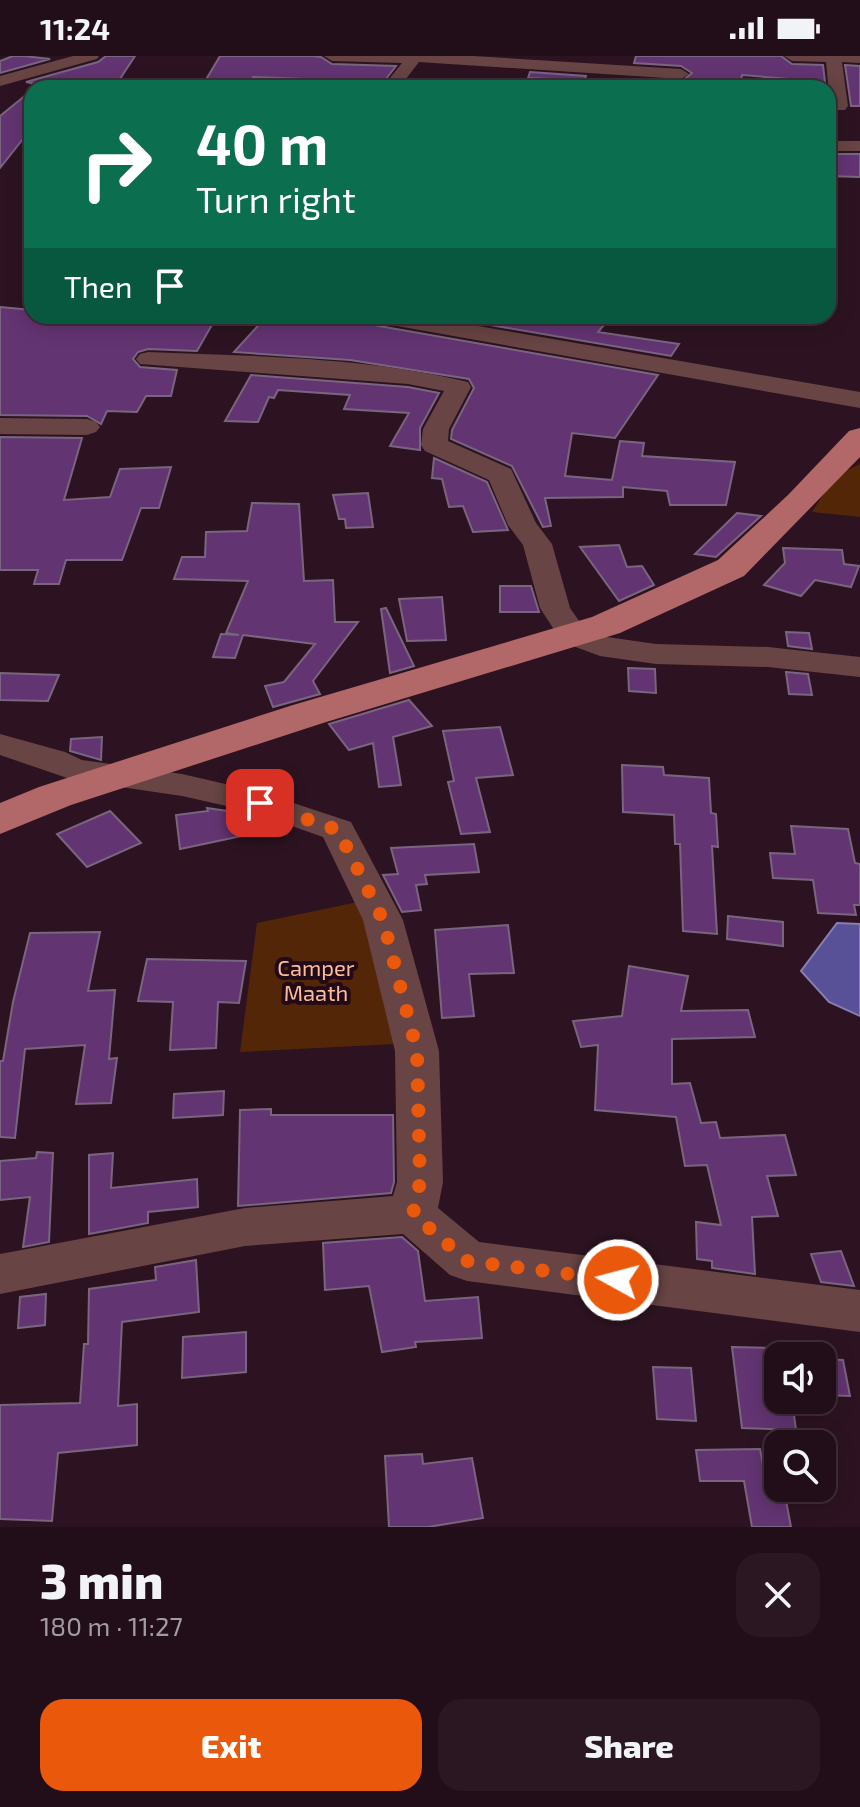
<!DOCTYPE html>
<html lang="en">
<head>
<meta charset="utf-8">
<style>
	:root { --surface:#220e19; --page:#2a1722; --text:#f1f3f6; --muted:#a29ca2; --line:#3f2e38; --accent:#ea580c }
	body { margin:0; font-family:"Exo 2",sans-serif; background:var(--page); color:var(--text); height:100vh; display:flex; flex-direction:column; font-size:30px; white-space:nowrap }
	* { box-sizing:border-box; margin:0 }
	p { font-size:26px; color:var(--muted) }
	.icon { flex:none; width:44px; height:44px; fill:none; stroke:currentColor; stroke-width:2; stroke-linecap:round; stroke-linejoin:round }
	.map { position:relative; height:1471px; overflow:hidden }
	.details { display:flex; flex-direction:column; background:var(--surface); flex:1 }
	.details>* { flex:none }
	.hud { position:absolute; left:24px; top:24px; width:812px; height:244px; border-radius:24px; box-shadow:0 4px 20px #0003,0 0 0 2px var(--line); background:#0b6e4f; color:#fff; overflow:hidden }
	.controls { position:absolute; left:764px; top:1286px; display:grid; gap:16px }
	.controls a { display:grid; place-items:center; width:72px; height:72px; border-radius:16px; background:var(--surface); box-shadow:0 4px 20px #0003,0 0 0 2px var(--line); font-size:40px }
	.pin { position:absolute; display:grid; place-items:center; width:68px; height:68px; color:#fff; margin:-34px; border-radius:16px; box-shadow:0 4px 12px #0006 }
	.me { position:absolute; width:88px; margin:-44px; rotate:277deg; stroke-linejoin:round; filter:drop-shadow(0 0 6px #0008) }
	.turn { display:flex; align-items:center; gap:28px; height:168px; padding:0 40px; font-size:36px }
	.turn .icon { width:104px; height:104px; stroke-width:2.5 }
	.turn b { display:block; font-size:56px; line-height:68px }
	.then { display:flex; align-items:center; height:76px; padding:0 40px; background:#0003; gap:16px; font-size:30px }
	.round { display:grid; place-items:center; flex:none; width:84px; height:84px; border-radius:24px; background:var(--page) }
	.headline { display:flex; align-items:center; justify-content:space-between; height:136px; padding:0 40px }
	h1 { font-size:48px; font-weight:800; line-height:60px }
	.cta { display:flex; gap:16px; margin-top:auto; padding:16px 40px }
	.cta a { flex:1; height:92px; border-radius:24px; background:var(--accent); color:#fff; font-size:32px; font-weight:800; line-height:92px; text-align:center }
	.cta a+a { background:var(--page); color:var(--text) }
	.status { display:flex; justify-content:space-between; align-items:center; height:56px; padding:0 40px; background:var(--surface); direction:ltr }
	.status svg { height:22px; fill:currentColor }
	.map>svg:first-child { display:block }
	.green { fill:#532607 }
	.water { fill:#595198; stroke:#897eb2; stroke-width:2 }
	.building { fill:#633472; stroke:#79657f; stroke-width:2 }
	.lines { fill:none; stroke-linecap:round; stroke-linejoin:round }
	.minor { fill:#684444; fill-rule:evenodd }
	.major { fill:#b26869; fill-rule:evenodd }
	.route { stroke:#ea580c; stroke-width:14; stroke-dasharray:0 25.2 }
	.labels { text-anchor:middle; stroke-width:8; stroke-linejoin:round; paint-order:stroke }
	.park-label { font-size:22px; fill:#fbbd9b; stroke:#230a18 }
</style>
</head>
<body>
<div class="status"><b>11:24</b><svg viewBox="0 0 49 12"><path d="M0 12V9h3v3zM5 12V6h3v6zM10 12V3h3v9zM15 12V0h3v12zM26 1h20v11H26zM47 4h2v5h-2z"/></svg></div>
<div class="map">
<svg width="860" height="1471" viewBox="0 0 860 1471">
	<rect width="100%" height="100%" fill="#2d1321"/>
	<path class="green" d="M860,408V461L812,456L835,420Z
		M358,846L379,905L395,988L240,996L257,867Z"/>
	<path class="water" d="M837,867L860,868V960L829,946L801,915Z"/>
	<path class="building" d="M13,0H24L50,3L0,17V5Z
		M106,0H135L114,32H57L26,26L98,6Z
		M220,0H312L321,1L332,8L396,10L379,32H298L303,23L253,21L250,30L201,32Z
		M636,0H781L792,8L823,9L825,26L742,19L740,32H638L641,25L629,23L681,26L692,17L681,10L634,7Z
		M845,9L860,10V50H851Z
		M530,16L586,20L582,32H544L548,23L528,22Z
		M32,34V83H23L0,112V60Z
		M828,98H860V121L828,120Z
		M0,251L32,254V260H217L197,295L148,293L138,296L133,303L140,311L177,314L171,340H146L137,356L107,355L101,368L87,360L0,359Z
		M308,260H366L369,267L379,270L658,319L615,382L572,377L565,420L612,424L620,385L644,387L642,400L735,406L726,449H670L667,435L623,431V441L545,442L551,470L543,471L512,410L451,383L452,374L474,332L469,323L350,304L234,296L265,262L308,267Z
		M438,260H589L609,263L598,276L679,288L671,300Z
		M251,319L408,331L439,337L420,372V394L390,390L409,357L344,353L350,339L278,334L274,342L269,341L258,366L225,365Z
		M0,381L82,382L64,444L110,441L120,413L171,411L159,452H141L122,504H66L59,528H34L38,514H0Z
		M434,402L487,426L508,474L473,476L463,450L449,451L442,423L432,422Z
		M368,437L373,471L346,472L345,463H339L333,439Z
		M252,447L299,448L304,525L333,524L335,566H358L313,625L320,638L273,651L265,630L284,626L315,588L243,579L235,602L213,601L221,578L239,579L226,577L248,525L174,523L182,501H205L206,476L247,475Z
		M737,457L761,460L716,501L695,498Z
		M619,489L627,511L642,510L654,529L619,545L580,491Z
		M783,492L842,494L844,508L859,510L851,531L815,524L801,540L764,529L785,507Z
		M500,530H531L539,556H500Z
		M442,541L446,584L407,585L399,543Z
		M386,552L414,610L390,617L381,553Z
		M786,576L809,577L812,593L788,590Z
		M628,612L655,613L656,637L629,635Z
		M786,616L808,618L812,639L789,638Z
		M0,617L59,619L48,645L0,644Z
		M409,644L432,670L393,681L401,729L379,731L373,687L349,694L329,668Z
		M500,671L513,719L476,722L490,776L461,778L448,726L454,725L443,675Z
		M102,681L101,704L70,695L71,683Z
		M622,709L663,711L664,719L709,722L711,757L716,758L718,791L712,790L717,878L683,875L680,788H675L674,759L623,756Z
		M207,752L248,758L285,771L180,793L176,759L208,755Z
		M110,755L141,787L87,811L57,778Z
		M791,770L848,773L855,807L860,808V849H854L856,859L818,857L813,824L773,822L770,797L795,798Z
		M474,788L479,816L425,819L427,828L416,829L421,854L402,856L383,819L398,818L391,792Z
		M728,860L783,866V890L727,883Z
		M508,869L514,917L469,918L474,960L442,962L435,874Z
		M100,876L88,935L115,934L109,1003L117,1002L111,1047L76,1048L85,989L25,993L15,1082L0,1081V1005H3L13,946L30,877Z
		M147,903L246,905L239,947L218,946L216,992L170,994L173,946L138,945Z
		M629,910L688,920L681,955L748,954L755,981L672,983V1028L690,1027L701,1067L716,1066L720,1082L785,1079L796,1119L767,1120L778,1160L752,1161L755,1218L712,1212V1205L697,1203L696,1166L721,1169L707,1109L685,1110L676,1061L595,1054L598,989L581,991L573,965L622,960Z
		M224,1035L223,1059L173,1062L174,1038Z
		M271,1053V1059H393L394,1126L391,1137L238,1150L240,1054Z
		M37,1096L53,1097L49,1186L23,1191L30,1141L0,1144V1105L36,1102Z
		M113,1097L111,1132L197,1123L198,1151L148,1156V1167L89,1178V1099Z
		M402,1181L418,1195L425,1245L478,1241L482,1282L415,1286L416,1291L382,1296L369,1230L325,1234L323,1187Z
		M841,1195L854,1230L821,1226L811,1198Z
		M196,1204L199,1256L122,1266L118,1350L137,1348V1389L58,1397L52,1465L0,1463V1349L80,1347L84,1288H88L89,1233L156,1224L155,1211Z
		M46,1238L45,1269L18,1272L20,1241Z
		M246,1276V1316L182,1322L183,1281Z
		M732,1291L778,1292V1344H792L796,1374L742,1372Z
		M822,1303L843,1304L850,1340L822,1339Z
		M653,1311L691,1312L696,1365L657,1363Z
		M760,1393L769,1439H785L791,1471H752L744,1425H700L696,1394Z
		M422,1398L423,1408L472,1402L483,1462L428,1471H389L385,1400Z"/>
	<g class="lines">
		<path class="minor" d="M73,0H99L97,3L0,30V20Z
			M324,0H473L681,13L689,18L681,23L419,6L399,32H382L402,7L332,5Z
			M784,0H860V7L842,6L848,50L845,54H833L830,50L826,6L792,5Z
			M828,85H860V95H828Z
			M369,260H420L860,336V352L380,267L372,265Z
			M148,296C252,300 366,301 468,326L471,331L449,373L448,385L511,413L536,467L552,488L570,552L584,572L607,581L656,588L768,591L860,601V621L768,611L656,608L600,600L562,586L540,552L523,489L508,469L489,424L425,395L421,389L423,373L444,335L408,328L140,308L136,303L140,298Z
			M0,362L87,363L96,366L100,371L96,376L87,379L0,378Z
			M0,678L65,696L82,704L182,718L260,736L351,766L403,864L439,995L443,1126L438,1152L479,1186L860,1234V1276L467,1225L450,1219L403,1178L245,1190L0,1238V1198L245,1152L393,1140L397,1126L395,995L363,864L323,781L249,755L182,740L73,724L0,699Z"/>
		<path class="major" d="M860,372V401L744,520L620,577L323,667L71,749L0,778V747L39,731L293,649L592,561L718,504L788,439L849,375Z"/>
	</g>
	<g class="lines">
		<path class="route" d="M260,747L338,774L383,864L417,995L420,1126L413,1158L467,1205L618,1224"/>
	</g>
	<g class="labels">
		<g class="park-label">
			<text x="316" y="920">Camper<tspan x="316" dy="25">Maath</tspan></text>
		</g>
	</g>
</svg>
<div class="controls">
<a><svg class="icon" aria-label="sound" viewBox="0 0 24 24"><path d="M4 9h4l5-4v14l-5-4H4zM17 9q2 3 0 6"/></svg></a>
<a><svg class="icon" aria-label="search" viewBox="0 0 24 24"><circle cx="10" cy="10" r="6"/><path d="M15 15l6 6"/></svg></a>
</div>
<div class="pin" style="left:260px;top:747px;background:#d93025"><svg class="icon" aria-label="arrive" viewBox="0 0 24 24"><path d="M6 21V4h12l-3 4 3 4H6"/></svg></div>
<svg class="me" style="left:618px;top:1224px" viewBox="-20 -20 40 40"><circle r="17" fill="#ea580c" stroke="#fff" stroke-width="3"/><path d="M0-11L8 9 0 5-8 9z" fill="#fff"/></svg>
<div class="hud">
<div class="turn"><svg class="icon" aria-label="right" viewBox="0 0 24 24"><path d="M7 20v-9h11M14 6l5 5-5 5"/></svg><div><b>40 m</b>Turn right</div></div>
<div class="then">Then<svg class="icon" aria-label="arrive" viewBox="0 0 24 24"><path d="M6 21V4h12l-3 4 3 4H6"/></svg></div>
</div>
</div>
<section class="details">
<div class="headline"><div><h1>3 min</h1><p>180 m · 11:27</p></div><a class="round"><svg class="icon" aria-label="close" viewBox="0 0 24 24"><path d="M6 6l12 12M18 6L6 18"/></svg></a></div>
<div class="cta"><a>Exit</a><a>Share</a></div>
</section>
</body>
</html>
